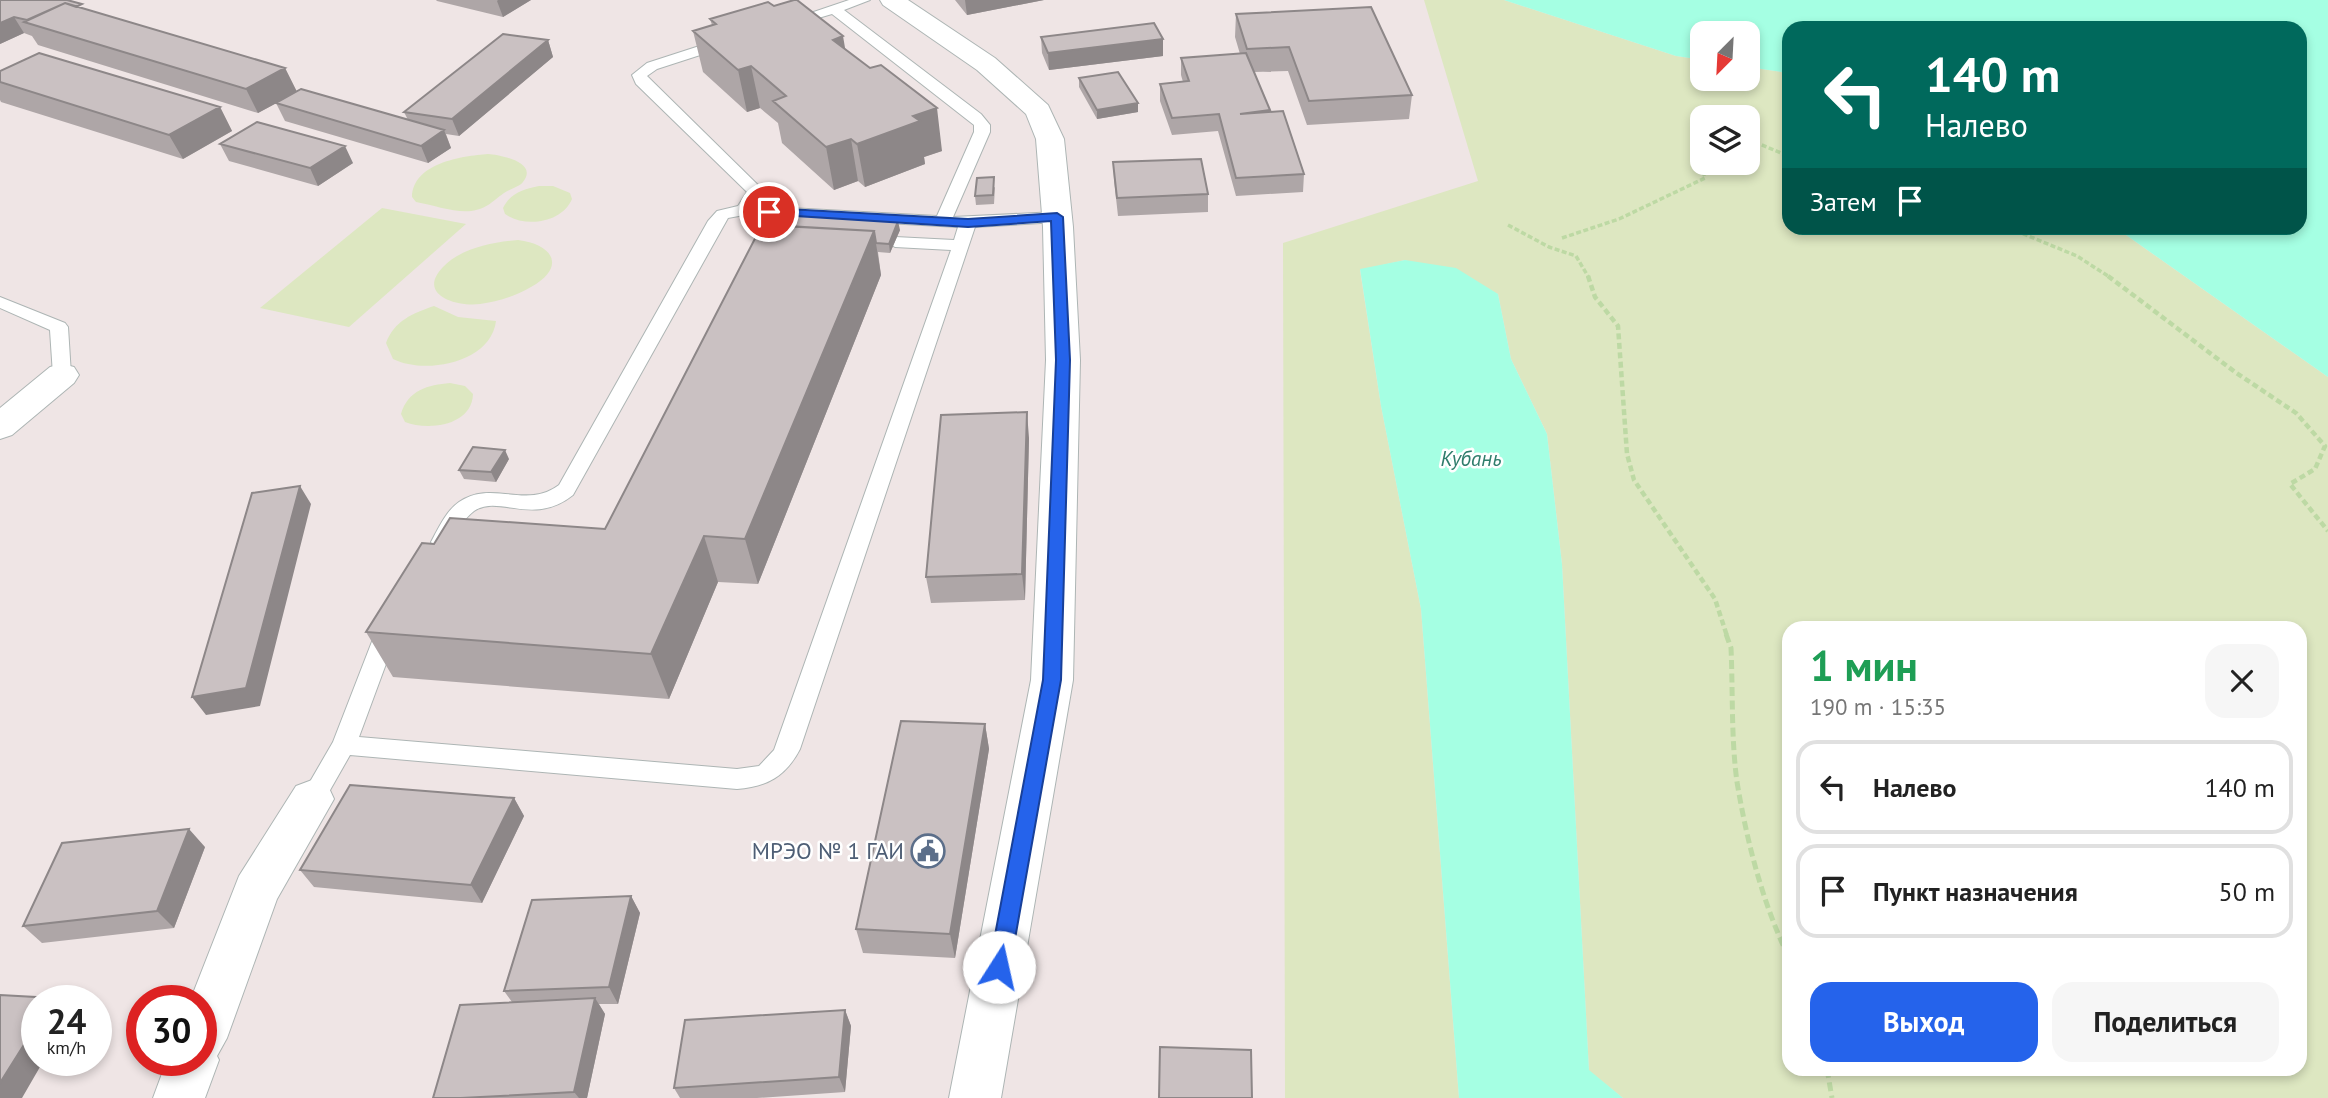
<!DOCTYPE html>
<html lang="ru">
<head>
<meta charset="utf-8">
<style>
	:root { --surface:#fff; --page:#f6f6f6; --text:#222; --muted:#767676; --line:#e0e0e0; --accent:#2563eb }
	body { margin:0; font-family:"PT Sans",sans-serif; background:var(--page); color:var(--text); height:100vh; display:flex; flex-direction:column; font-size:26px; white-space:nowrap }
	* { box-sizing:border-box; margin:0 }
	p { font-size:23px; color:var(--muted) }
	.icon { flex:none; width:38px; height:38px; fill:none; stroke:currentColor; stroke-width:2; stroke-linecap:round; stroke-linejoin:round }
	.map { position:relative; flex:1; overflow:hidden }
	.sheet { position:absolute; left:1782px; top:621px; width:525px; height:455px; display:flex; flex-direction:column; background:var(--surface); border-radius:21px; box-shadow:0 4px 10px #0003 }
	.sheet>* { flex:none }
	.top-card { position:absolute; left:1782px; top:21px; width:525px; height:214px; border-radius:21px; box-shadow:0 4px 10px #0003; background:#00695c; color:#fff; overflow:hidden }
	.needle { width:46px; rotate:204deg }
	.buttons { position:absolute; left:1690px; top:21px; display:grid; gap:14px }
	.buttons a { display:grid; place-items:center; width:70px; height:70px; border-radius:14px; background:var(--surface); box-shadow:0 4px 10px #0003; font-size:35px }
	.speed { position:absolute; left:21px; top:985px; display:flex; gap:14px; font-size:35px; font-weight:700; text-align:center }
	.speed>* { display:grid; place-content:center; width:91px; height:91px; border-radius:50%; background:var(--surface); box-shadow:0 4px 10px #0003; line-height:1 }
	.speed small { font-size:18px; font-weight:400 }
	.speed .limit { border:10px solid #d22; background:#fff; color:#111 }
	.pin { position:absolute; display:grid; place-items:center; width:60px; height:60px; color:#fff; margin:-30px; border:4px solid #fff; border-radius:50%; box-shadow:0 2px 7px #0007 }
	.me { position:absolute; width:77px; margin:-38px; rotate:10deg; stroke-linejoin:round; filter:drop-shadow(0 0 5px #0008) }
	.turn { display:flex; align-items:center; gap:24px; height:147px; padding:0 28px; font-size:32px }
	.turn .icon { width:91px; height:91px; stroke-width:2.5 }
	.turn b { display:block; font-size:49px; line-height:60px }
	.then { display:flex; align-items:center; height:66px; padding:0 28px; background:#0003; gap:14px; font-size:26px }
	.round { display:grid; place-items:center; flex:none; width:74px; height:74px; border-radius:21px; background:var(--page) }
	.summary { display:flex; align-items:center; justify-content:space-between; height:119px; padding:0 28px }
	h1 { font-size:42px; font-weight:700; line-height:52px; color:#1e9e55 }
	.button { display:flex; gap:14px; margin-top:auto; padding:14px 28px }
	.button a { flex:1; height:80px; border-radius:21px; background:var(--accent); color:#fff; font-size:28px; font-weight:700; line-height:80px; text-align:center }
	.button a+a { background:var(--page); color:var(--text) }
	ul { padding:0; list-style:none }
	li { display:flex; align-items:center; gap:21px; height:94px; margin:0 14px 10px; padding:0 14px; border:4px solid var(--line); border-radius:21px }
	li div { flex:1 }
	li b { display:block; font-size:26px }
	li em { font-style:normal }
	.map>svg:first-child { display:block }
	.green { fill:#dde7c1; fill-rule:evenodd }
	.water { fill:#a5ffe3 }
	.lines { fill:none; stroke-linecap:round; stroke-linejoin:round }
	.service-casing { stroke:#adb5b4; stroke-width:2 }
	.minor-casing { stroke:#adb5b4; stroke-width:2 }
	.path-far2 { stroke:#bdd9a4; stroke-width:3.5; stroke-dasharray:5 2.5; stroke-linecap:butt }
	.path-far1 { stroke:#bdd9a4; stroke-width:4.5; stroke-dasharray:6 3.5; stroke-linecap:butt }
	.path { stroke:#bdd9a4; stroke-width:5; stroke-dasharray:9 4.5; stroke-linecap:butt }
	.service { fill:#fff; fill-rule:evenodd }
	.minor { fill:#fff; fill-rule:evenodd }
	.wall { fill:#aea6a7 }
	.shaded-wall { fill:#8d8788 }
	.building { fill:#cac1c2; stroke:#8d8788; stroke-width:2 }
	.route { fill:#2563eb; stroke:#184099; stroke-width:2 }
	.labels { text-anchor:middle; stroke-width:5; stroke-linejoin:round; paint-order:stroke }
	.water-label { font-size:21px; font-style:italic; fill:#307d6c; stroke:#fff }
	.near-service-label { font-size:23px; fill:#4e5e75; stroke:#fff; text-anchor:end }
</style>
</head>
<body>
<div class="map">
<svg width="2328" height="1098" viewBox="0 0 2328 1098">
	<rect width="100%" height="100%" fill="#efe5e5"/>
	<path class="green" d="M1424,0H1504L1676,56L1703,60V79H1748V67L1788,73V228H2116L2328,377V1098H1623L1589,1071L1562,564L1547,434L1511,359L1498,294L1405,260L1360,270L1381,406L1421,609L1459,1098H1285L1283,243L1478,181ZM1703,117H1748V163H1703ZM1788,628H2300V1069H1788Z
		M488,154C500,155 539,162 523,182C519,187 510,189 504,193C491,202 489,208 471,211C455,213 433,205 416,202L412,197C413,163 462,156 488,154Z
		M539,186H553L570,193L572,199C562,223 525,228 505,214L503,208C510,193 524,189 539,186Z
		M382,208L466,224L349,327L260,308Z
		M518,240C553,244 567,267 531,287C516,296 497,302 480,304C457,307 416,295 443,267C461,248 493,242 518,240Z
		M434,306L458,317L496,321C491,363 425,375 393,359L386,343C394,321 413,313 434,306Z
		M450,383L465,386L473,394C472,426 428,431 405,422L401,414C408,390 428,385 450,383Z"/>
	<path class="water" d="M1504,0H2328V377L2116,228H2300V28H1788V73L1748,67V33H1703V60L1676,56Z
		M1405,260L1456,268L1498,294L1511,359L1547,434L1562,564L1589,1070L1623,1098H1459L1421,609L1381,406L1360,269Z"/>
	<g class="lines">
		<defs>
			<path id="service" d="M849,0H870L844,10L981,114L990,125V132L953,217L1057,212L1065,217L1057,222L975,227L800,749C786,776 767,787 737,789L350,755L321,806L312,809L303,806L300,799L333,742L378,626L381,620L389,618L397,620L400,626L359,737L737,769L759,766L774,750L951,250L895,247L887,242L895,237L954,240L958,227L744,215L728,218L573,495C533,527 499,494 474,511C462,520 455,535 448,547L441,549L434,547L431,542C438,529 446,511 459,502C492,479 526,510 559,485L708,221L717,211L738,206L747,192L636,84L632,75L647,63L718,40H728V46L657,69L647,76L761,188L763,191L755,206L937,216L974,132V125L832,14L791,26L784,22Z
				M0,297L65,323L68,327L71,375L69,379H55L53,375L50,330L0,308Z"/>
			<path id="minor" d="M880,0H908L995,58L1048,105L1064,139L1073,227L1080,360L1073,680L1001,1098H949L1031,680L1046,360L1043,227L1036,139L1026,114L977,70L883,5Z
				M62,364L74,367L79,375L74,383L12,435L0,439V408L50,367Z
				M312,780L328,786L334,799L277,899L227,1038L217,1056L219,1060L205,1098H153L167,1060H201V1001H190L239,876L296,786Z"/>
		</defs>
		<use href="#service" class="service-casing"/>
		<use href="#minor" class="minor-casing"/>
		<path class="path-far2" d="M1748,139L1788,156
			M1508,225L1549,247L1576,256L1589,278
			M2009,228L2077,256L2111,278
			M1562,238L1619,219L1705,178L1695,143V132L1703,133"/>
		<path class="path-far1" d="M1588,276L1595,297L1618,326L1627,454L1634,480L1715,599L1727,636
			M2108,276L2235,372L2296,413L2325,446L2315,469L2290,484L2328,531"/>
		<path class="path" d="M1726,634L1731,648C1733,692 1731,738 1737,782C1747,842 1762,901 1788,956
			M1827,1069L1832,1098"/>
		<use href="#service" class="service"/>
		<use href="#minor" class="minor"/>
	</g>
	<path class="wall" d="M0,0L84,9L285,68L297,92L258,113L38,45L32,36L24,33L0,44Z
		M436,0H531L503,17L437,1Z
		M955,0H1044L967,15Z
		M774,6L845,49L942,151L924,157L925,164L865,187L858,181L834,190L782,143L778,123L760,108L747,112L703,72L693,31L712,25L710,19Z
		M1236,14L1412,95L1409,119L1307,125L1288,71L1254,72L1270,112L1304,174L1303,192L1236,196L1218,131L1172,135L1160,101V84L1183,82L1181,75V58L1240,54L1235,37Z
		M1041,37L1163,56L1049,70L1042,53Z
		M548,40L553,57L459,136L446,134L451,148L428,163L285,121L276,103L408,120L404,112Z
		M0,71L220,107L232,131L183,159L1,102L0,100Z
		M1079,78L1138,112L1097,119L1079,87Z
		M220,144L353,163L318,186L229,161Z
		M1113,162L1208,194V212L1118,216L1114,180Z
		M995,187L994,204L976,205L975,196Z
		M762,225L900,230L890,253L878,252L881,275L758,584L718,582L669,699L393,677L366,632L434,544L605,529Z
		M1029,438L1025,600L931,603L926,577Z
		M509,459L496,482L464,479L459,470Z
		M985,724L989,749L955,958L863,953L856,929Z
		M514,798L524,816L482,903L314,887L300,870Z
		M205,847L174,928L42,943L23,926Z
		M631,896L640,913L618,1004H599L605,1014L587,1098H433L512,1002L504,991Z
		M845,1010L851,1026L845,1092L757,1098H680L674,1088Z"/>
	<path class="shaded-wall" d="M498,0H531L503,17L497,1Z
		M965,0H1044L967,15Z
		M14,17L24,33L0,44V23Z
		M843,36L850,77L833,40Z
		M1163,39V56L1049,70L1048,53Z
		M548,40L553,57L459,136L452,119Z
		M751,66L760,108L747,112L738,70Z
		M285,68L297,92L258,113L246,89Z
		M1138,103V112L1097,119V110Z
		M220,107L232,131L183,159L169,135Z
		M937,108L942,151L924,157L925,164L865,187L857,144L913,116Z
		M444,130L451,148L428,163L421,146Z
		M851,139L858,181L834,190L826,147Z
		M345,146L353,163L318,186L310,168Z
		M898,221L900,230L890,253L889,244Z
		M874,231L881,275L758,584L745,539Z
		M1027,412L1029,438L1025,600L1022,574Z
		M505,450L509,459L496,482L491,472Z
		M300,486L311,504L260,706L206,715L192,697Z
		M704,536L718,582L669,699L651,654Z
		M985,724L989,749L955,958L950,934Z
		M514,798L524,816L482,903L471,885Z
		M189,829L205,847L174,928L157,911Z
		M631,896L640,913L618,1004L609,987Z
		M595,998L605,1014L587,1098H579L574,1092Z
		M845,1010L851,1026L845,1092L839,1077Z
		M37,1024V1060H44L22,1098H0V1083Z"/>
	<path class="building" d="M0,0H67L82,4L76,7L65,3L27,20L14,17L0,23Z
		M794,0H797L843,36L833,40L870,68L881,65L937,108L913,116L920,121L857,144L851,139L826,147L773,101L786,96L751,66L738,70L693,31L716,24L710,19L768,2L774,6Z
		M65,3L285,68L246,89L24,22Z
		M1371,7L1412,95L1309,101L1289,47L1247,49L1236,14Z
		M1154,23L1163,39L1048,53L1041,37Z
		M503,34L548,40L452,119L404,112Z
		M39,53L220,107L169,135L0,82V71Z
		M1246,53L1270,110L1240,114L1283,111L1304,174L1236,178L1219,114L1172,118L1160,84L1189,81L1181,58Z
		M1118,72L1138,103L1097,110L1079,78Z
		M301,89L444,130L421,146L276,103Z
		M257,122L345,146L310,168L220,144Z
		M1201,159L1208,194L1117,198L1113,162Z
		M994,177L993,195L975,196L977,178Z
		M793,215L898,221L889,244L876,243L874,231L787,226Z
		M762,225L874,231L745,539L704,536L651,654L366,632L422,543L434,544L450,518L605,529Z
		M1027,412L1022,574L926,577L941,415Z
		M473,447L505,450L491,472L459,470Z
		M300,486L246,688L192,697L252,493Z
		M901,721L985,724L950,934L856,929Z
		M350,785L514,798L471,885L300,870Z
		M189,829L157,911L23,926L62,843Z
		M631,896L609,987L504,991L532,900Z
		M0,995L53,998L51,1001H37V1024L0,1083Z
		M595,998L574,1092L461,1098H433L460,1005Z
		M845,1010L839,1077L674,1088L685,1020Z
		M1160,1047L1251,1050L1252,1098H1159Z"/>
	<path class="route" d="M769,208L968,219L1057,213L1063,217L1070,360L1061,680L1010,967L1007,974L999,977L992,974L989,967L1043,680L1056,360L1051,221L968,227L765,214V209Z"/>
	<defs>
		<symbol id="civic-ring" viewBox="-11 -11 22 22"><circle r="9.5" fill="#fff" stroke="#5c6f8a" stroke-width="1.5"/><path d="M-.6-6.5H3V-4.5H.6V-3L4-1V1h2V6H-6V1h2V-1L-.6-3ZM-1.2 2.5V6h2.4V2.5Z" fill="#5c6f8a"/></symbol>
	</defs>
	<g fill-rule="evenodd">
		<use href="#civic-ring" x="909" y="832" width="38" height="38"/>
	</g>
	<g class="labels">
		<g class="water-label">
			<text x="1471" y="466">Кубань</text>
		</g>
		<g class="near-service-label">
			<text x="904" y="859">МРЭО № 1 ГАИ</text>
		</g>
	</g>
</svg>
<div class="buttons">
<a><svg class="needle" viewBox="-14 -14 28 28"><path d="M0-13l5 13h-10z" fill="#e53935"/><path d="M0 13l5-13h-10z" fill="#767676"/></svg></a>
<a><svg class="icon" aria-label="layers" viewBox="0 0 24 24"><path d="M12 4l9 5-9 5-9-5zM3 14l9 5 9-5"/></svg></a>
</div>
<div class="speed"><div>24<small>km/h</small></div><div class="limit">30</div></div>
<div class="pin" style="left:769px;top:212px;background:#d93025"><svg class="icon" aria-label="arrive" viewBox="0 0 24 24"><path d="M6 21V4h12l-3 4 3 4H6"/></svg></div>
<svg class="me" style="left:999px;top:967px" viewBox="-20 -20 40 40"><circle r="19" fill="#fff"/><path d="M0-13L10 11 0 6-10 11z" fill="#2563eb"/></svg>
<div class="top-card">
<div class="turn"><svg class="icon" aria-label="left" viewBox="0 0 24 24"><path d="M17 20v-9H6M10 6l-5 5 5 5"/></svg><div><b>140 m</b>Налево</div></div>
<div class="then">Затем<svg class="icon" aria-label="arrive" viewBox="0 0 24 24"><path d="M6 21V4h12l-3 4 3 4H6"/></svg></div>
</div>
<section class="sheet">
<div class="summary"><div><h1>1 мин</h1><p>190 m · 15:35</p></div><a class="round"><svg class="icon" aria-label="close" viewBox="0 0 24 24"><path d="M6 6l12 12M18 6L6 18"/></svg></a></div>
<ul>
<li><svg class="icon" aria-label="left" viewBox="0 0 24 24"><path d="M17 20v-9H6M10 6l-5 5 5 5"/></svg><div><b>Налево</b></div><em>140 m</em></li>
<li><svg class="icon" aria-label="arrive" viewBox="0 0 24 24"><path d="M6 21V4h12l-3 4 3 4H6"/></svg><div><b>Пункт назначения</b></div><em>50 m</em></li>
</ul>
<div class="button"><a>Выход</a><a>Поделиться</a></div>
</section>
</div>
</body>
</html>
